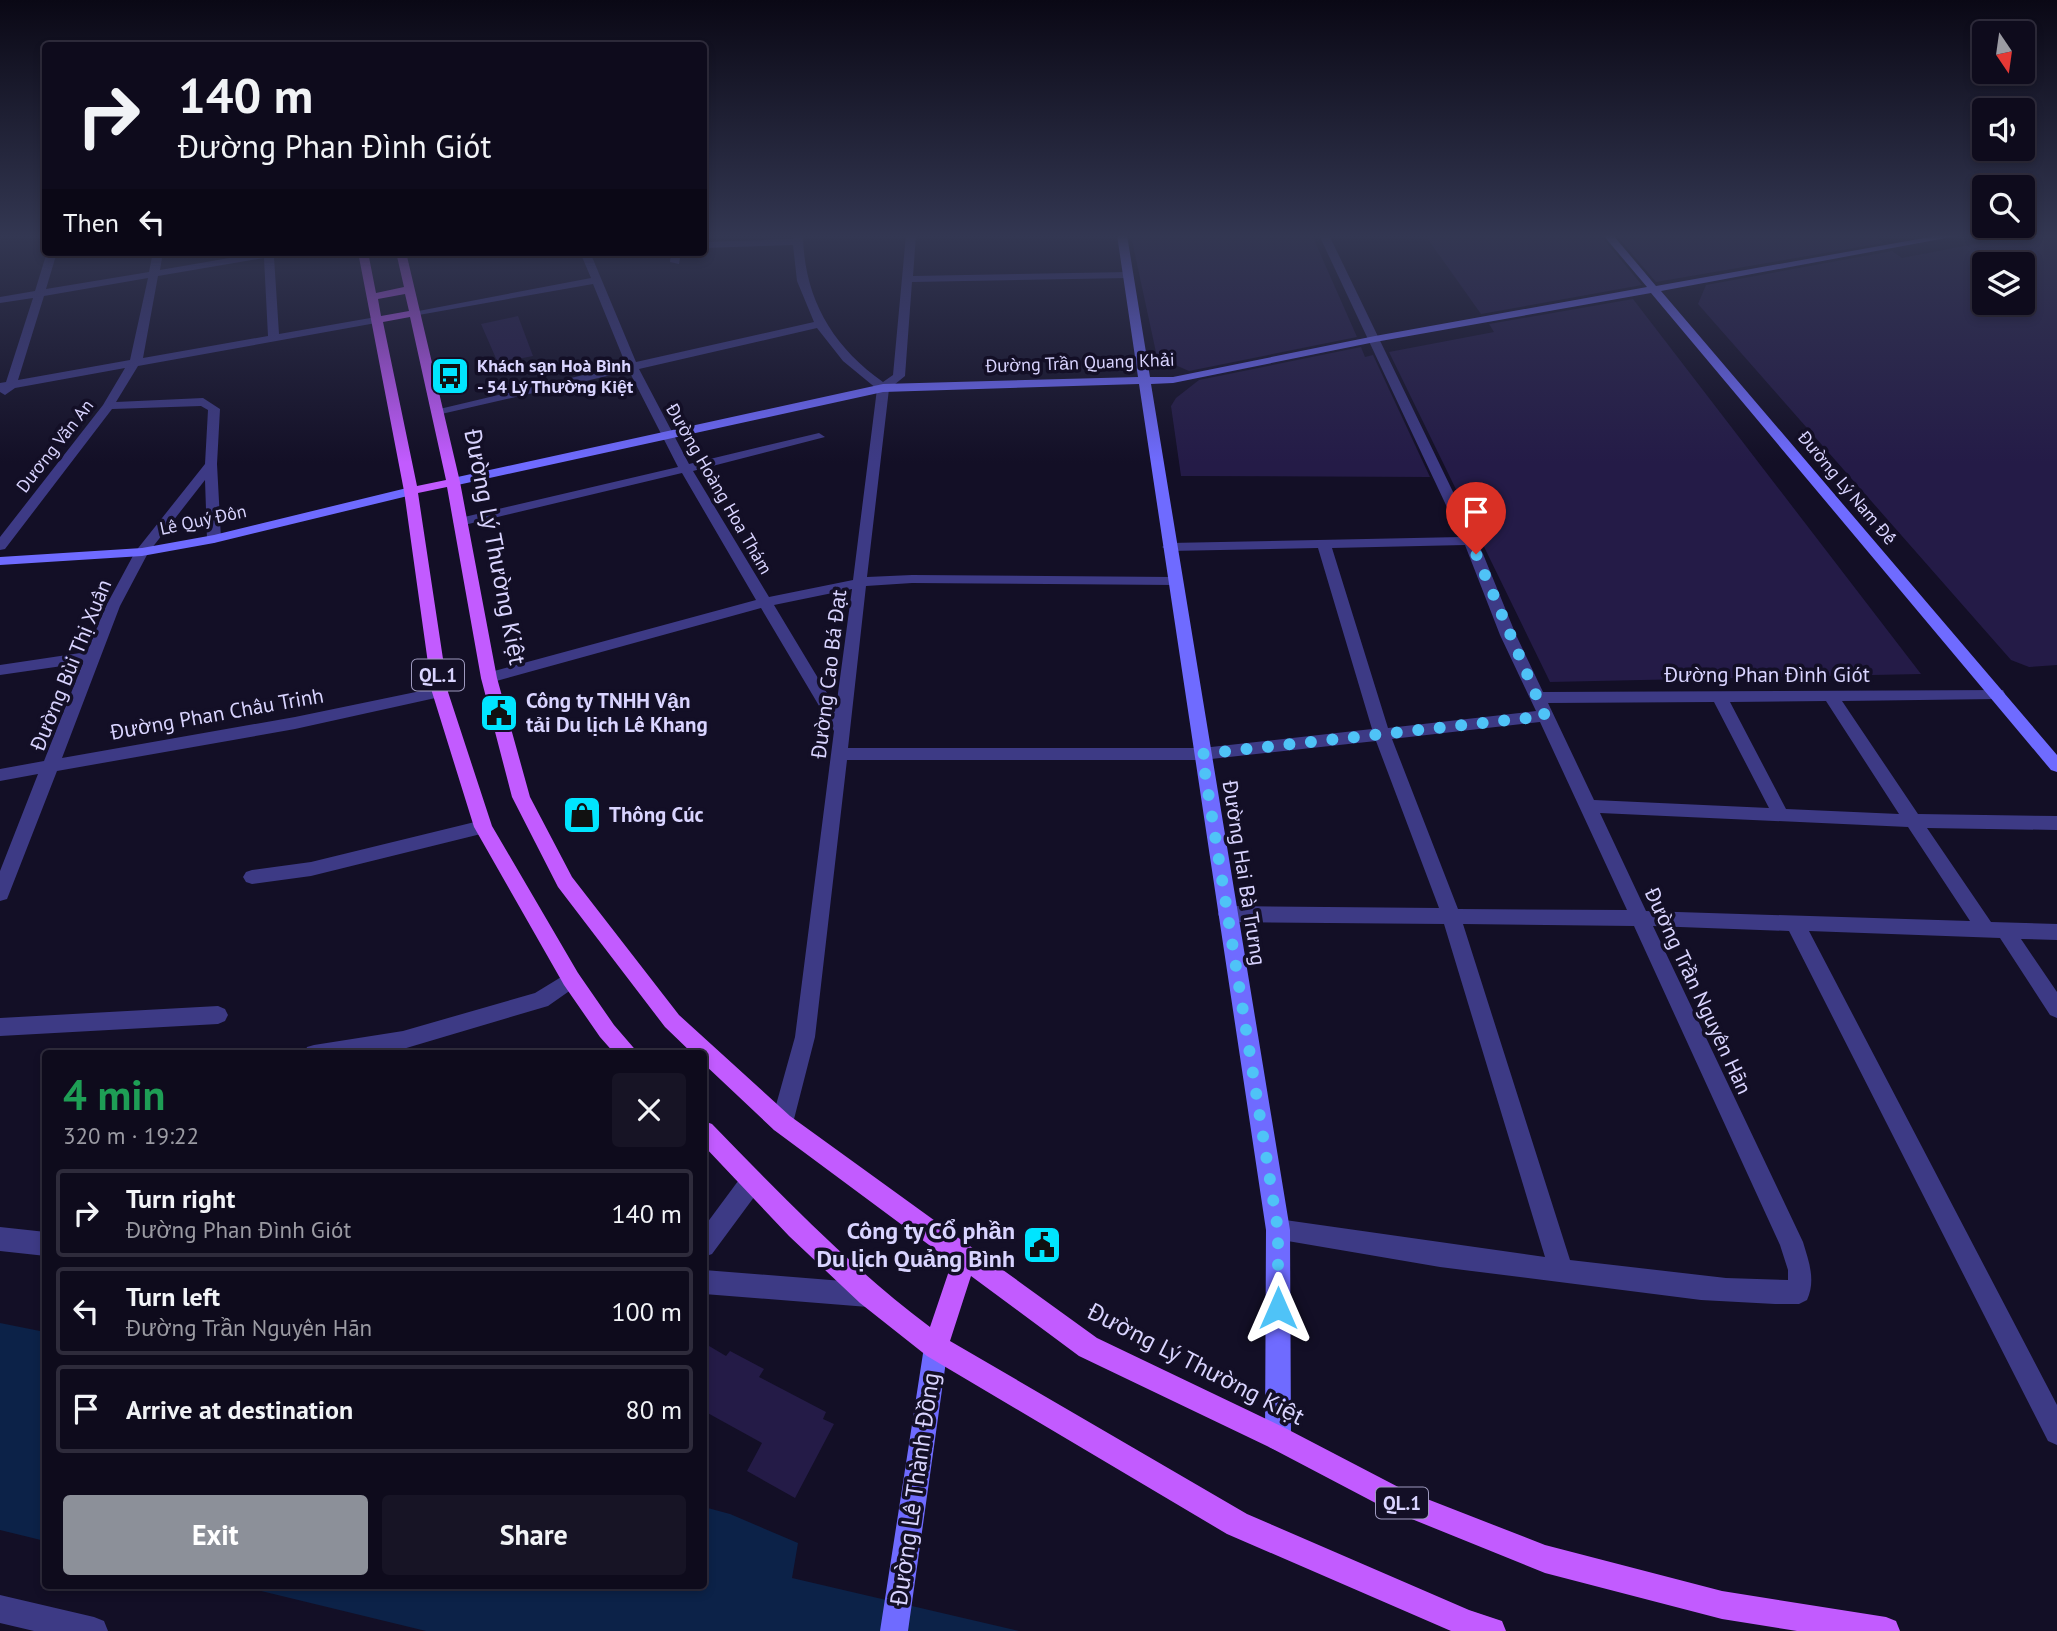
<!DOCTYPE html>
<html lang="en">
<head>
<meta charset="utf-8">
<style>
	:root { --surface:#0e0b1c; --page:#171425; --text:#f1f3f6; --muted:#9b9ba3; --line:#2e2b3b; --accent:#8c9099 }
	body { margin:0; font-family:"PT Sans",sans-serif; background:var(--page); color:var(--text); height:100vh; display:flex; flex-direction:column; font-size:26px; white-space:nowrap }
	* { box-sizing:border-box; margin:0 }
	p { font-size:23px; color:var(--muted) }
	.icon { flex:none; width:38px; height:38px; fill:none; stroke:currentColor; stroke-width:2; stroke-linecap:round; stroke-linejoin:round }
	.map { position:relative; flex:1; overflow:hidden }
	.panel { position:absolute; left:42px; top:1050px; width:665px; height:539px; display:flex; flex-direction:column; background:var(--surface); border-radius:7px; box-shadow:0 4px 10px #0003,0 0 0 2px var(--line) }
	.panel>* { flex:none }
	.banner { position:absolute; left:42px; top:42px; width:665px; height:214px; border-radius:7px; box-shadow:0 4px 10px #0003,0 0 0 2px var(--line); background:#0e0b1c; color:var(--text); overflow:hidden }
	.needle { width:46px; rotate:167deg }
	.fabs { position:absolute; left:1972px; top:21px; display:grid; gap:14px }
	.fabs a { display:grid; place-items:center; width:63px; height:63px; border-radius:7px; background:var(--surface); box-shadow:0 4px 10px #0003,0 0 0 2px var(--line); font-size:35px }
	.pin { position:absolute; display:grid; place-items:center; width:60px; height:60px; color:#fff; margin:-72px -30px; border-radius:50% 50% 50% 0; rotate:-45deg; box-shadow:0 0 7px #0007 }
	.pin .icon { rotate:45deg }
	.me { position:absolute; width:77px; margin:-38px; rotate:0deg; stroke-linejoin:round; filter:drop-shadow(0 0 5px #0008) }
	.turn { display:flex; align-items:center; gap:24px; height:147px; padding:0 21px; font-size:32px }
	.turn .icon { width:91px; height:91px; stroke-width:2.5 }
	.turn b { display:block; font-size:49px; line-height:60px }
	.then { display:flex; align-items:center; height:66px; padding:0 21px; background:#0003; gap:14px; font-size:26px }
	.round { display:grid; place-items:center; flex:none; width:74px; height:74px; border-radius:7px; background:var(--page) }
	.headline { display:flex; align-items:center; justify-content:space-between; height:119px; padding:0 21px }
	h1 { font-size:42px; font-weight:700; line-height:52px; color:#1e9e55 }
	.cta { display:flex; gap:14px; margin-top:auto; padding:14px 21px }
	.cta a { flex:1; height:80px; border-radius:7px; background:var(--accent); color:#fff; font-size:28px; font-weight:700; line-height:80px; text-align:center }
	.cta a+a { background:var(--page); color:var(--text) }
	ul { padding:0; list-style:none }
	li { display:flex; align-items:center; gap:21px; height:88px; margin:0 14px 10px; padding:0 7px; border:4px solid var(--line); border-radius:7px }
	li div { flex:1 }
	li b { display:block; font-size:26px }
	li em { font-style:normal }
	.map>svg:first-child { display:block }
	.water { fill:#0c2248 }
	.building { fill:#241b47; fill-rule:evenodd }
	.lines { fill:none; stroke-linecap:round; stroke-linejoin:round }
	.street { fill:#3d3a85; fill-rule:evenodd }
	.secondary { fill:#6f6bff; fill-rule:evenodd }
	.primary { fill:#c25bff; fill-rule:evenodd }
	.route { stroke:#4fc3f7; stroke-width:12; stroke-dasharray:0 21.6 }
	.labels { text-anchor:middle; stroke-width:7; stroke-linejoin:round; paint-order:stroke }
	.far-street-label { font-size:18px; fill:#d9d4ff; stroke:#130f26 }
	.far-poi-label { font-size:18px; font-weight:bold; fill:#d9d4ff; stroke:#130f26; text-anchor:start }
	.shield { fill:#130f26; stroke:#9e99be; stroke-width:2 }
	.shield-label { font-size:19px; font-weight:bold; fill:#d9d4ff }
	.street-label { font-size:21px; fill:#d9d4ff; stroke:#130f26 }
	.poi-label { font-size:21px; font-weight:bold; fill:#d9d4ff; stroke:#130f26; text-anchor:start }
	.near-street-label { font-size:24px; fill:#d9d4ff; stroke:#130f26 }
	.near-poi-label { font-size:24px; font-weight:bold; fill:#d9d4ff; stroke:#130f26; text-anchor:end }
</style>
</head>
<body>
<div class="map">
<svg width="2057" height="1631" viewBox="0 0 2057 1631">
	<rect width="100%" height="100%" fill="#130f26"/>
	<path class="water" d="M0,1323L45,1332V1541L0,1530Z
		M704,1507L730,1514L798,1543L792,1578L1019,1631H426L241,1586H704Z"/>
	<path class="building" d="M1312,235L1357,337L1189,371L1157,357L1131,236Z
		M1425,235H1600L1642,285L1481,314Z
		M1616,235H1873L1883,243L1656,282Z
		M2022,235H2057V665L2029,667L2011,660L1698,304L1706,285L1892,251L1902,258ZM1984,264H2023V303H1984Z
		M1633,299L1921,674L1550,682L1389,352L1494,332L1489,324Z
		M518,316L533,356L498,363L481,324Z
		M1361,347L1365,357L1373,355L1430,477L1181,476L1171,406L1176,398L1199,380Z
		M704,1343L726,1356L730,1351L764,1369L759,1377L826,1412L823,1419L834,1424L795,1498L747,1471L762,1443L704,1411Z"/>
	<g class="lines">
		<path class="street" d="M793,235H803C804,298 832,346 883,382L893,375L906,235H916L913,276L1128,272L1133,275L1128,278L912,282L905,376L889,389L867,577L912,575L1174,577L1181,581L1174,585L912,583L866,586L848,748H1202L1372,729L1318,548L1169,551L1162,547L1169,543L1461,537L1319,235H1329L1483,554L1516,635L1543,692L2003,690L2005,694L2003,698L1997,699L1842,701L1918,814L2057,816V830L1927,828L1991,922L2057,924V940L2021,939L2057,992V1018L2050,1015L2000,938L1809,931L2057,1405V1445L2048,1441L1789,931L1653,926L1803,1242C1809,1262 1816,1280 1807,1300L1799,1304H1775L1701,1300L1440,1267L1270,1238L1266,1230L1270,1222L1278,1219L1545,1257L1444,924L1227,922L1220,919L1218,914L1220,909L1227,906L1439,908L1376,741L1202,760H847L815,1037L793,1123L790,1130L782,1133L774,1130L771,1123L795,1037L834,731L761,608L489,683L483,682L481,678L483,674L756,600L682,473L460,526L453,522L460,518L678,467L629,371L437,415L431,411L626,365L593,284L413,316L408,313L591,278L580,252H590L636,362L814,322L797,281L793,245L704,248V242L793,239ZM817,328L843,361L877,389L853,580L769,597L693,471L825,437L819,433L689,464L639,369ZM1465,545L1500,635L1536,711L1388,728L1332,548ZM852,589L836,708L774,605ZM1826,701L1899,814L1786,809L1730,702ZM1714,702L1769,808L1594,800L1548,703ZM1540,722L1627,910L1458,909L1392,739ZM1600,813L1908,827L1970,921L1646,911ZM1463,924L1634,926L1780,1245L1788,1270V1280L1726,1278L1570,1260Z
			M47,252H57L46,289L149,272L153,252H163L160,270L264,252H290L274,257L279,334L376,317L381,320L376,323L138,366L116,402L203,398L220,409L217,464L221,539L214,543L207,539L205,480L148,553L120,606L62,758L295,717L440,687L448,692L440,697L295,729L57,771L9,894L7,899L0,901V871L38,774L0,781V769L44,761L83,663L0,675V665L87,652L106,606L135,552L205,464L208,410L201,406L112,409L5,549L0,550V537L103,405L125,368L15,388L5,395L0,392V383L6,382L33,298L0,303V297L35,291ZM264,258L268,336L143,358L158,276ZM148,278L130,360L18,380L44,296Z
			M671,252H681L679,264L670,262Z
			M483,820L489,822L492,827L489,832L311,876L252,884L246,882L243,877L246,872L252,870L311,862Z
			M571,971L578,973L581,979L578,985L548,1006L403,1049L375,1054H304L307,1047L314,1045L403,1031L535,993Z
			M218,1006L225,1009L228,1015L225,1021L218,1024L0,1036V1018Z
			M752,1170L760,1173L763,1181L760,1189L712,1254L704,1257V1227L744,1173Z
			M0,1227L46,1232V1256L0,1251Z
			M704,1270L868,1283L876,1287L880,1295L876,1303L868,1307L704,1294Z
			M0,1595L94,1617L104,1621L108,1631H34L0,1623Z"/>
		<path class="secondary" d="M1117,235H1127L1150,377H1173L1375,336L1647,287L1603,235H1613L1656,286L1941,235H1962L1661,291L2057,755V772L2051,770L1651,293L1375,342L1173,383L1151,384L1290,1230L1291,1438L1287,1447L1278,1451L1269,1447L1265,1438L1266,1230L1139,384L883,392L453,486L446,482L453,478L883,384L1138,377Z
			M411,487L416,488V494L214,543L142,556L0,565V557L142,548L214,535Z
			M936,1335L945,1338L948,1347L908,1631H880L924,1347L927,1338Z"/>
		<path class="primary" d="M358,252H368L376,293L404,287L396,252H406L460,482L497,678L530,797L572,877L679,1015L790,1116L1097,1338L1287,1429L1404,1490L1545,1545L1722,1591L1886,1617L1896,1621L1900,1631H1797L1722,1619L1545,1573L1387,1509L1269,1447L1079,1356L971,1276L950,1341L1247,1514L1469,1610L1502,1621L1506,1631H1451L1227,1534L927,1356L860,1303L789,1236L704,1146V1121L712,1124C782,1196 850,1267 930,1327L952,1262L774,1130L704,1064V1054H693L665,1027L558,887L512,797L481,678L447,487L418,493L448,692L492,826L578,973L614,1025L639,1054H615L600,1037L564,985L474,827L432,692L404,491ZM405,294L409,311L381,316L378,299ZM410,317L446,480L417,486L383,322Z"/>
	</g>
	<linearGradient id="sky" x2="0" y2="1"><stop stop-color="#0a0815"/><stop offset="0.51" stop-color="#333752"/><stop offset="1" stop-color="#333752" stop-opacity="0"/></linearGradient>
	<rect width="2057" height="463" fill="url(#sky)"/>
	<g class="lines">
		<path class="route" d="M1278,1308V1230L1202,754L1545,716L1476,554"/>
	</g>
	<defs>
		<symbol id="bus-square" viewBox="-11 -11 22 22"><rect x="-9" y="-9" width="18" height="18" rx="4" fill="#00e5ff" stroke="#130f26"/><path d="M-5-6H5V4H4V6H2V4H-2V6H-4V4H-5ZM-3.5-4V0h7V-4ZM-3.5 1.2v1.5H-2V1.2ZM2 1.2v1.5H3.5V1.2Z" fill="#111"/></symbol>
		<symbol id="civic-square" viewBox="-11 -11 22 22"><rect x="-9" y="-9" width="18" height="18" rx="4" fill="#00e5ff" stroke="#130f26"/><path d="M-.6-6.5H3V-4.5H.6V-3L4-1V1h2V6H-6V1h2V-1L-.6-3ZM-1.2 2.5V6h2.4V2.5Z" fill="#111"/></symbol>
		<symbol id="shop-square" viewBox="-11 -11 22 22"><rect x="-9" y="-9" width="18" height="18" rx="4" fill="#00e5ff" stroke="#130f26"/><path d="M-5-2.5h2.3a2.7 3.5 0 0 1 5.4 0H5L5.5 6h-11ZM-1.5-2.5h3a1.5 2.3 0 0 0-3 0Z" fill="#111"/></symbol>
	</defs>
	<g fill-rule="evenodd">
		<use href="#bus-square" x="428" y="354" width="44" height="44"/>
		<use href="#civic-square" x="477" y="691" width="44" height="44"/>
		<use href="#shop-square" x="560" y="793" width="44" height="44"/>
		<use href="#civic-square" x="1020" y="1223" width="44" height="44"/>
	</g>
	<g class="labels">
		<g class="far-street-label">
			<text transform="translate(1080 363) rotate(-2)" y="6">Đường Trần Quang Khải</text>
			<text transform="translate(55 446) rotate(-52)" y="6">Dương Văn An</text>
			<text transform="translate(1847 488) rotate(50)" y="6">Đường Lý Nam Đế</text>
			<text transform="translate(719 489) rotate(60)" y="6">Đường Hoàng Hoa Thám</text>
			<text transform="translate(203 520) rotate(-12)" y="6">Lê Quý Đôn</text>
		</g>
		<g class="far-poi-label">
			<text x="477" y="372">Khách sạn Hoà Bình<tspan x="477" dy="21">- 54 Lý Thường Kiệt</tspan></text>
		</g>
		<g class="shield">
			<rect x="412" y="659.5" width="52" height="31" rx="5"/>
			<rect x="1376" y="1487.5" width="52" height="31" rx="5"/>
		</g>
		<g class="shield-label">
			<text x="438" y="682">QL.1</text>
			<text x="1402" y="1510">QL.1</text>
		</g>
		<g class="street-label">
			<text transform="translate(71 665) rotate(-68)" y="7">Đường Bùi Thị Xuân</text>
			<text transform="translate(829 674) rotate(-83)" y="7">Đường Cao Bá Đạt</text>
			<text x="1767" y="682">Đường Phan Đình Giót</text>
			<text transform="translate(217 714) rotate(-10)" y="7">Đường Phan Châu Trinh</text>
			<text transform="translate(1244 873) rotate(81)" y="7">Đường Hai Bà Trưng</text>
			<text transform="translate(1698 991) rotate(65)" y="7">Đường Trần Nguyên Hãn</text>
		</g>
		<g class="poi-label">
			<text x="526" y="708">Công ty TNHH Vận<tspan x="526" dy="24">tải Du lịch Lê Khang</tspan></text>
			<text x="609" y="822">Thông Cúc</text>
		</g>
		<g class="near-street-label">
			<text transform="translate(495 547) rotate(79)" y="8">Đường Lý Thường Kiệt</text>
			<text transform="translate(1196 1364) rotate(27)" y="8">Đường Lý Thường Kiệt</text>
			<text transform="translate(915 1489) rotate(-82)" y="8">Đường Lê Thành Đồng</text>
		</g>
		<g class="near-poi-label">
			<text x="1015" y="1239">Công ty Cổ phần<tspan x="1015" dy="28">Du lịch Quảng Bình</tspan></text>
		</g>
	</g>
</svg>
<div class="fabs">
<a><svg class="needle" viewBox="-14 -14 28 28"><path d="M0-13l5 13h-10z" fill="#e53935"/><path d="M0 13l5-13h-10z" fill="#9b9ba3"/></svg></a>
<a><svg class="icon" aria-label="sound" viewBox="0 0 24 24"><path d="M4 9h4l5-4v14l-5-4H4zM17 9q2 3 0 6"/></svg></a>
<a><svg class="icon" aria-label="search" viewBox="0 0 24 24"><circle cx="10" cy="10" r="6"/><path d="M15 15l6 6"/></svg></a>
<a><svg class="icon" aria-label="layers" viewBox="0 0 24 24"><path d="M12 4l9 5-9 5-9-5zM3 14l9 5 9-5"/></svg></a>
</div>
<div class="pin" style="left:1476px;top:554px;background:#d93025"><svg class="icon" aria-label="arrive" viewBox="0 0 24 24"><path d="M6 21V4h12l-3 4 3 4H6"/></svg></div>
<svg class="me" style="left:1278px;top:1308px" viewBox="-20 -20 40 40"><path d="M0-17L14 15 0 8-14 15z" fill="#4fc3f7" stroke="#fff" stroke-width="4"/></svg>
<div class="banner">
<div class="turn"><svg class="icon" aria-label="right" viewBox="0 0 24 24"><path d="M7 20v-9h11M14 6l5 5-5 5"/></svg><div><b>140 m</b>Đường Phan Đình Giót</div></div>
<div class="then">Then<svg class="icon" aria-label="left" viewBox="0 0 24 24"><path d="M17 20v-9H6M10 6l-5 5 5 5"/></svg></div>
</div>
<section class="panel">
<div class="headline"><div><h1>4 min</h1><p>320 m · 19:22</p></div><a class="round"><svg class="icon" aria-label="close" viewBox="0 0 24 24"><path d="M6 6l12 12M18 6L6 18"/></svg></a></div>
<ul>
<li><svg class="icon" aria-label="right" viewBox="0 0 24 24"><path d="M7 20v-9h11M14 6l5 5-5 5"/></svg><div><b>Turn right</b><p>Đường Phan Đình Giót</p></div><em>140 m</em></li>
<li><svg class="icon" aria-label="left" viewBox="0 0 24 24"><path d="M17 20v-9H6M10 6l-5 5 5 5"/></svg><div><b>Turn left</b><p>Đường Trần Nguyên Hãn</p></div><em>100 m</em></li>
<li><svg class="icon" aria-label="arrive" viewBox="0 0 24 24"><path d="M6 21V4h12l-3 4 3 4H6"/></svg><div><b>Arrive at destination</b></div><em>80 m</em></li>
</ul>
<div class="cta"><a>Exit</a><a>Share</a></div>
</section>
</div>
</body>
</html>
